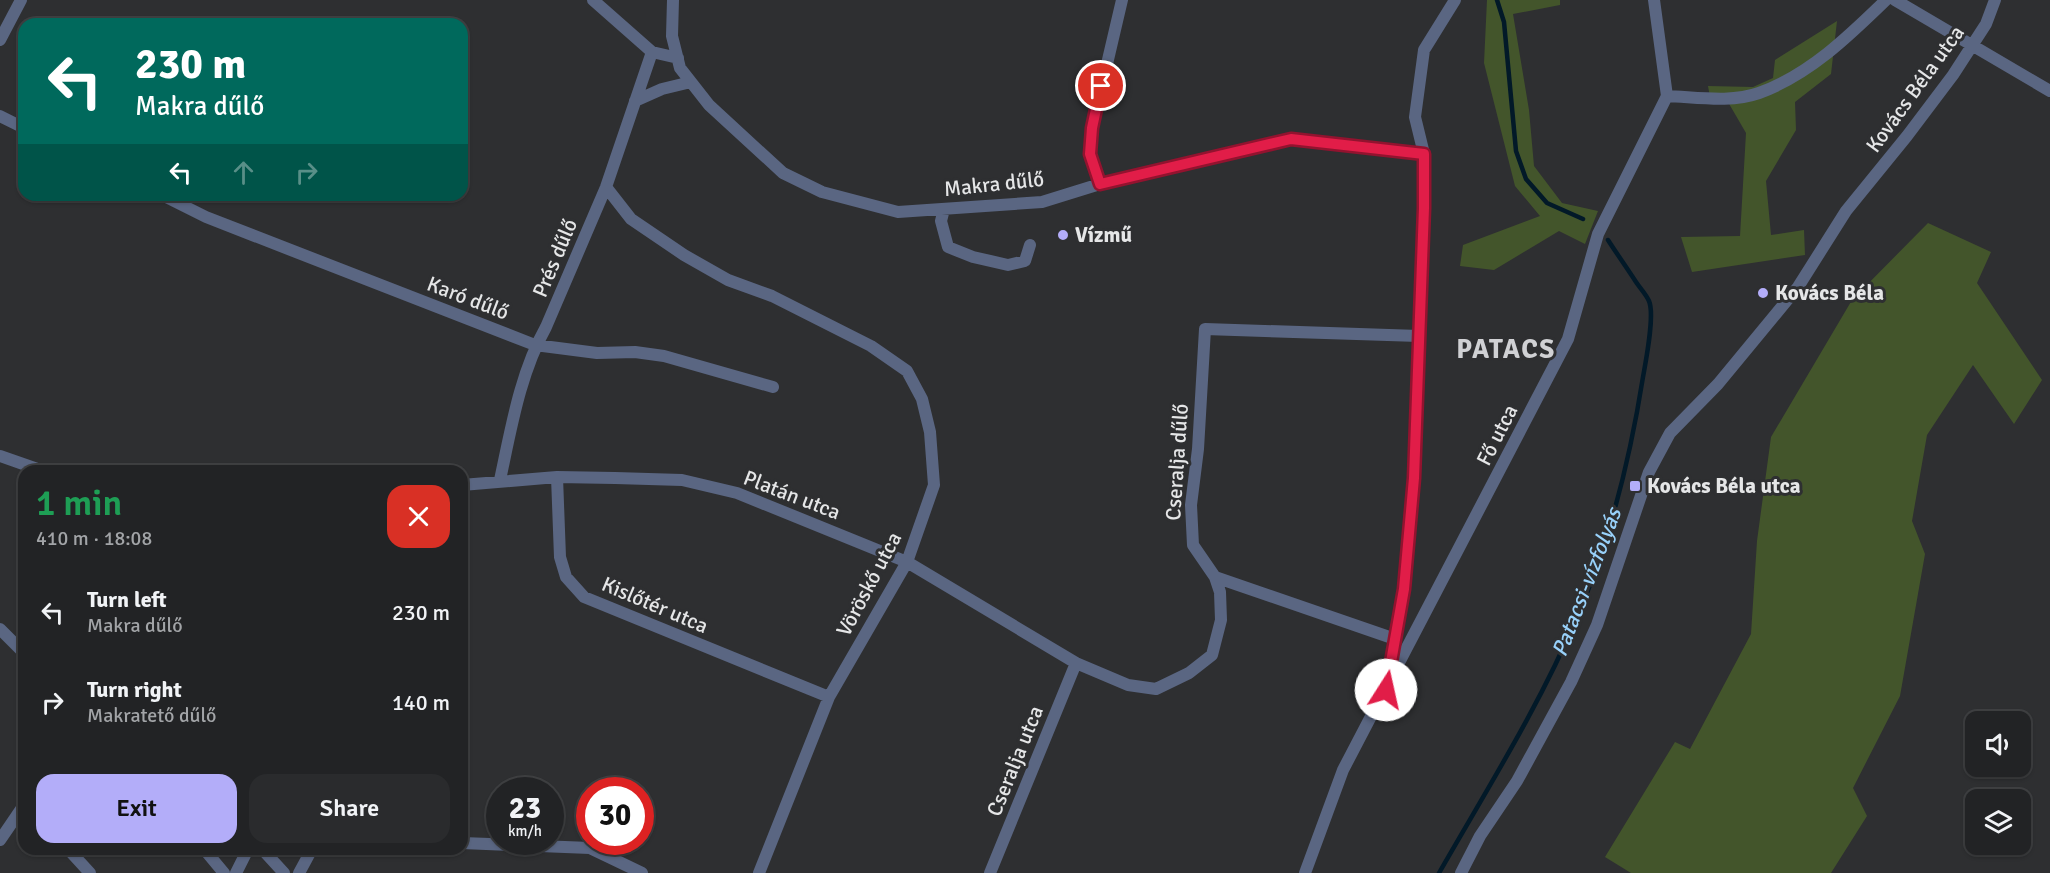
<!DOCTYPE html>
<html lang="en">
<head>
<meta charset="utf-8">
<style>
	:root { --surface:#222325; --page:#2a2b2d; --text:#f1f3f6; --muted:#a2a4a7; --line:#3f4042; --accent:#b3adf9 }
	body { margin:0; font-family:Signika,sans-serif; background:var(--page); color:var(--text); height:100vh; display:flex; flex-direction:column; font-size:22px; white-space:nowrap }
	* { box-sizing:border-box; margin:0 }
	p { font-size:20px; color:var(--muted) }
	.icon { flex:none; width:33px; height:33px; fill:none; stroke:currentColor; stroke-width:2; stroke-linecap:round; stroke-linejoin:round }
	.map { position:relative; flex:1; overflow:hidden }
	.sheet { position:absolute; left:18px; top:465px; width:450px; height:390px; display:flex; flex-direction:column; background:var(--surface); border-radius:18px; box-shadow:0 2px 4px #0004,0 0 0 2px var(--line) }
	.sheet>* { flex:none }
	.banner { position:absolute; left:18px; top:18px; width:450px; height:183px; border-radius:18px; box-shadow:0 2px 4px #0004,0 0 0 2px var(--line); background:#00695c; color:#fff; overflow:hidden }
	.buttons { position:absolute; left:1965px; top:711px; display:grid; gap:12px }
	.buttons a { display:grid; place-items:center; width:66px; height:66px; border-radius:12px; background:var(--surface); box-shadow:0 2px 4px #0004,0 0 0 2px var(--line); font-size:30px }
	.speed { position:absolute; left:486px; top:777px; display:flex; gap:12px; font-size:30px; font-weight:700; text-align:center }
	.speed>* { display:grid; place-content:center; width:78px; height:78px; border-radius:50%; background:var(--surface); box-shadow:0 2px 4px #0004,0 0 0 2px var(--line); line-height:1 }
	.speed small { font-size:15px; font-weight:400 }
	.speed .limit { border:9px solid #d22; background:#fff; color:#111 }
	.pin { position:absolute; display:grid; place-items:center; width:51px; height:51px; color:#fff; margin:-26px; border:3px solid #fff; border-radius:50%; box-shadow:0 2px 6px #0007 }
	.me { position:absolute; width:66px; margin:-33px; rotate:10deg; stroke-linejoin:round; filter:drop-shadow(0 0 4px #0008) }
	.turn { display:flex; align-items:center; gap:21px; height:126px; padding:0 18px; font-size:27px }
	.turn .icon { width:78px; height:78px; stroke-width:2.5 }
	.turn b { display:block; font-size:42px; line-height:51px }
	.lanes { display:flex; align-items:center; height:57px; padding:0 18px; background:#0003; justify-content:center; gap:30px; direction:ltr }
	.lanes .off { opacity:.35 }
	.round { display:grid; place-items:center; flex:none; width:63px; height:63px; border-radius:18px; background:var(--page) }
	.headline { display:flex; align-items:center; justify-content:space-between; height:102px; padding:0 18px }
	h1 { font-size:36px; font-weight:600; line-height:45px; color:#1e9e55 }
	.action { display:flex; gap:12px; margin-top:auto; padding:12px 18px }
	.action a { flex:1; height:69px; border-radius:18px; background:var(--accent); color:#111; font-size:24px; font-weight:600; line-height:69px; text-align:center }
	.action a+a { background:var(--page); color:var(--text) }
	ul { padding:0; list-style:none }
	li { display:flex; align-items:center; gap:18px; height:90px; padding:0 18px }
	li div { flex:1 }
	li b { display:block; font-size:22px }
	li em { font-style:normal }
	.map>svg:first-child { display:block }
	.green { fill:#43552b }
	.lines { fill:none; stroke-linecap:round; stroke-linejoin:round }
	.stream { stroke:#021928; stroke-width:4.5 }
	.street { stroke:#5a6682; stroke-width:12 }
	.route-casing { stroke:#92132f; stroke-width:15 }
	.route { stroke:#e11d48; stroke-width:10 }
	.poi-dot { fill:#b3adf9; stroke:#2e2f31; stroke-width:2 }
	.labels { text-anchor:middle; stroke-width:6; stroke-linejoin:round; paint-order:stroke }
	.street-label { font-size:21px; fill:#e5e6e7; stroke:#2e2f31 }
	.poi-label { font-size:21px; font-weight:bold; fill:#e5e6e7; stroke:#2e2f31; text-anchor:start }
	.water-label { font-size:22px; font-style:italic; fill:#98d1fa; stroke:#2e2f31 }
	.district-label { font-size:27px; font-weight:bold; letter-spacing:1.5px; fill:#d0d1d4; stroke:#2e2f31 }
</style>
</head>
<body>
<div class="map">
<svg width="2050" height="873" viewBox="0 0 2050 873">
	<rect width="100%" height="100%" fill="#2e2f31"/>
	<path class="green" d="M1487,0H1560V5L1513,14L1529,110L1534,166L1562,203L1598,211L1585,244L1559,231L1494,270L1460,266L1463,245L1540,216L1515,186L1484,63Z
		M1837,21L1831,74L1795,102L1796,130L1766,181L1771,235L1804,230L1805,255L1692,272L1681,237L1740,236L1746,133L1728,102L1711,103L1708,86L1753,87L1773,78L1775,60Z
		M1928,223L1991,252L1977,283L2042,380L2014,424L1973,365L1927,435L1912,521L1925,554L1900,696L1853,788L1867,816L1831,873H1631L1605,857L1675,742L1690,749L1751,634L1757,541L1771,437L1852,300Z"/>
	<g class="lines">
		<path class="stream" d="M1497,0L1504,22L1516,151L1526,179L1547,203L1583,219
			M1439,873C1487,789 1539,707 1577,617C1610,541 1630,459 1643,377C1646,360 1655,315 1649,301C1646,294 1640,288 1636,282C1627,268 1617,254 1608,240"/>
		<path class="street" d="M593,0L652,52L678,58
			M673,0L672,36L680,68L709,105L783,173L822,192L898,212L1042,202L1100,184L1291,139L1424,154
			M1895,0L2050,91
			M0,40L21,0
			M1667,96C1696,97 1731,103 1759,93C1809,75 1849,36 1886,0
			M635,101L662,89L691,82
			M0,116L24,128
			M1100,184L1090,154L1092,128L1122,0
			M606,187L631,219L684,255L728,280L772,296L871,346L907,371L922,399L930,432L934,485L907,562L829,697L759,873
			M162,195L206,217L535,345L597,353L635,352L664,356L773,387
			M944,209L941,221L948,247L973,257L1008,265L1025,261L1030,245
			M0,456L43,471
			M557,477L560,557L566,577L584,597L829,697
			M500,480C511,429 520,373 546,327L606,187L652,52
			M462,485L557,477L615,478L682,480L737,493L907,562L1076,663L1128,685L1156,689L1189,673L1212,655L1221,620L1220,592L1215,577L1193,545L1191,505L1198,449L1205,329L1419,336
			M1215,577L1395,639
			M0,629L24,653
			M1389,677L1404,589L1414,478L1424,208V154L1415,117L1424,50L1455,0
			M0,840L24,805
			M462,843L590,848L642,873
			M68,849L90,873
			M204,849L224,873
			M262,849L284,873
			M236,873L248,849
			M299,873L312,849
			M990,873L1076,663
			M1305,873L1343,770L1568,339L1598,234L1667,96L1654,0
			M1461,873L1480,836L1517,781L1571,682L1597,625L1649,472L1670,433L1718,384L1798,287L1846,211L1907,136L1953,75L1986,24L1995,0"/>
	</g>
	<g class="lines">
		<defs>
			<path id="route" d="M1101,86L1092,128L1090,154L1100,184L1291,139L1424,154V208L1414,478L1404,589L1386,690"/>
		</defs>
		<use href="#route" class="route-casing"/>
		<use href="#route" class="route"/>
	</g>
	<g class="poi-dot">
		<circle cx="1063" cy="235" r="6"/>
		<circle cx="1763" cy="293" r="6"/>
		<rect x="1629" y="480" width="12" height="12" rx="3"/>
	</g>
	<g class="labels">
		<g class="street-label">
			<text transform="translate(1915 89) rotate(-54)" y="7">Kovács Béla utca</text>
			<text transform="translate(994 184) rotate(-6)" y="7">Makra dűlő</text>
			<text transform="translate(555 258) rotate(-67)" y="7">Prés dűlő</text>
			<text transform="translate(468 298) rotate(21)" y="7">Karó dűlő</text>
			<text transform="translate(1497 435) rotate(-63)" y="7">Fő utca</text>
			<text transform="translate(1177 462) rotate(-86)" y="7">Cseralja dűlő</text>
			<text transform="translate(792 495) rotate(21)" y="7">Platán utca</text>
			<text transform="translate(869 584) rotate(-62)" y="7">Vöröskő utca</text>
			<text transform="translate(655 605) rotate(23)" y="7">Kislőtér utca</text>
			<text transform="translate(1015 761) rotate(-68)" y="7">Cseralja utca</text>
		</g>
		<g class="poi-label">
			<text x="1075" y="242">Vízmű</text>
			<text x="1775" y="300">Kovács Béla</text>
			<text x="1647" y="493">Kovács Béla utca</text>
		</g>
		<g class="water-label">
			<text transform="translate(1586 582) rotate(-69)" y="8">Patacsi-vízfolyás</text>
		</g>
		<g class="district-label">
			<text x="1506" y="358">PATACS</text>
		</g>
	</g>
</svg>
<div class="buttons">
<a><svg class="icon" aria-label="sound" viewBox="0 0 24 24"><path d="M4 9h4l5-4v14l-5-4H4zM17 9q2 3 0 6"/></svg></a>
<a><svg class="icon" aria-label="layers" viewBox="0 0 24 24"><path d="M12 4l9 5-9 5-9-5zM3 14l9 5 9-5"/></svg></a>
</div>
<div class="speed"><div>23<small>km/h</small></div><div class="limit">30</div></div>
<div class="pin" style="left:1101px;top:86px;background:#d93025"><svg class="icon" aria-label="arrive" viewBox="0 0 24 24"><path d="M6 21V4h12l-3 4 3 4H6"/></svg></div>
<svg class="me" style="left:1386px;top:690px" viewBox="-20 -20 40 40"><circle r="19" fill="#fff"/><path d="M0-13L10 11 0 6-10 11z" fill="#e11d48"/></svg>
<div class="banner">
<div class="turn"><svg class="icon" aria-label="left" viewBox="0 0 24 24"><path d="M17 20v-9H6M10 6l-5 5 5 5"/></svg><div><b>230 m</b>Makra dűlő</div></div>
<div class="lanes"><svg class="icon" aria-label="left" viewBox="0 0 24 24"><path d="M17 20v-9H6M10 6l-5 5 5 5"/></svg><svg class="icon off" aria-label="ahead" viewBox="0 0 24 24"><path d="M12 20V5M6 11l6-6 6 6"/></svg><svg class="icon off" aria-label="right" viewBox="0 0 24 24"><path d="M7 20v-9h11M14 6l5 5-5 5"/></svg></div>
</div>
<section class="sheet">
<div class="headline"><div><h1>1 min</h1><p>410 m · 18:08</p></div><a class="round" style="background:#d93025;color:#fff"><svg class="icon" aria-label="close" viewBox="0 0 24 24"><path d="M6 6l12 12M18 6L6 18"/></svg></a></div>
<ul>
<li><svg class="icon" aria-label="left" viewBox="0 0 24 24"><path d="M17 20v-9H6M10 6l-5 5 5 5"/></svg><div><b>Turn left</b><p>Makra dűlő</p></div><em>230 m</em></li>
<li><svg class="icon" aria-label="right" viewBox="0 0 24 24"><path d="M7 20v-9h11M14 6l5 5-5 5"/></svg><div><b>Turn right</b><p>Makratető dűlő</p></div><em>140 m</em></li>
</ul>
<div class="action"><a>Exit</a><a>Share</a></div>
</section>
</div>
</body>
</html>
